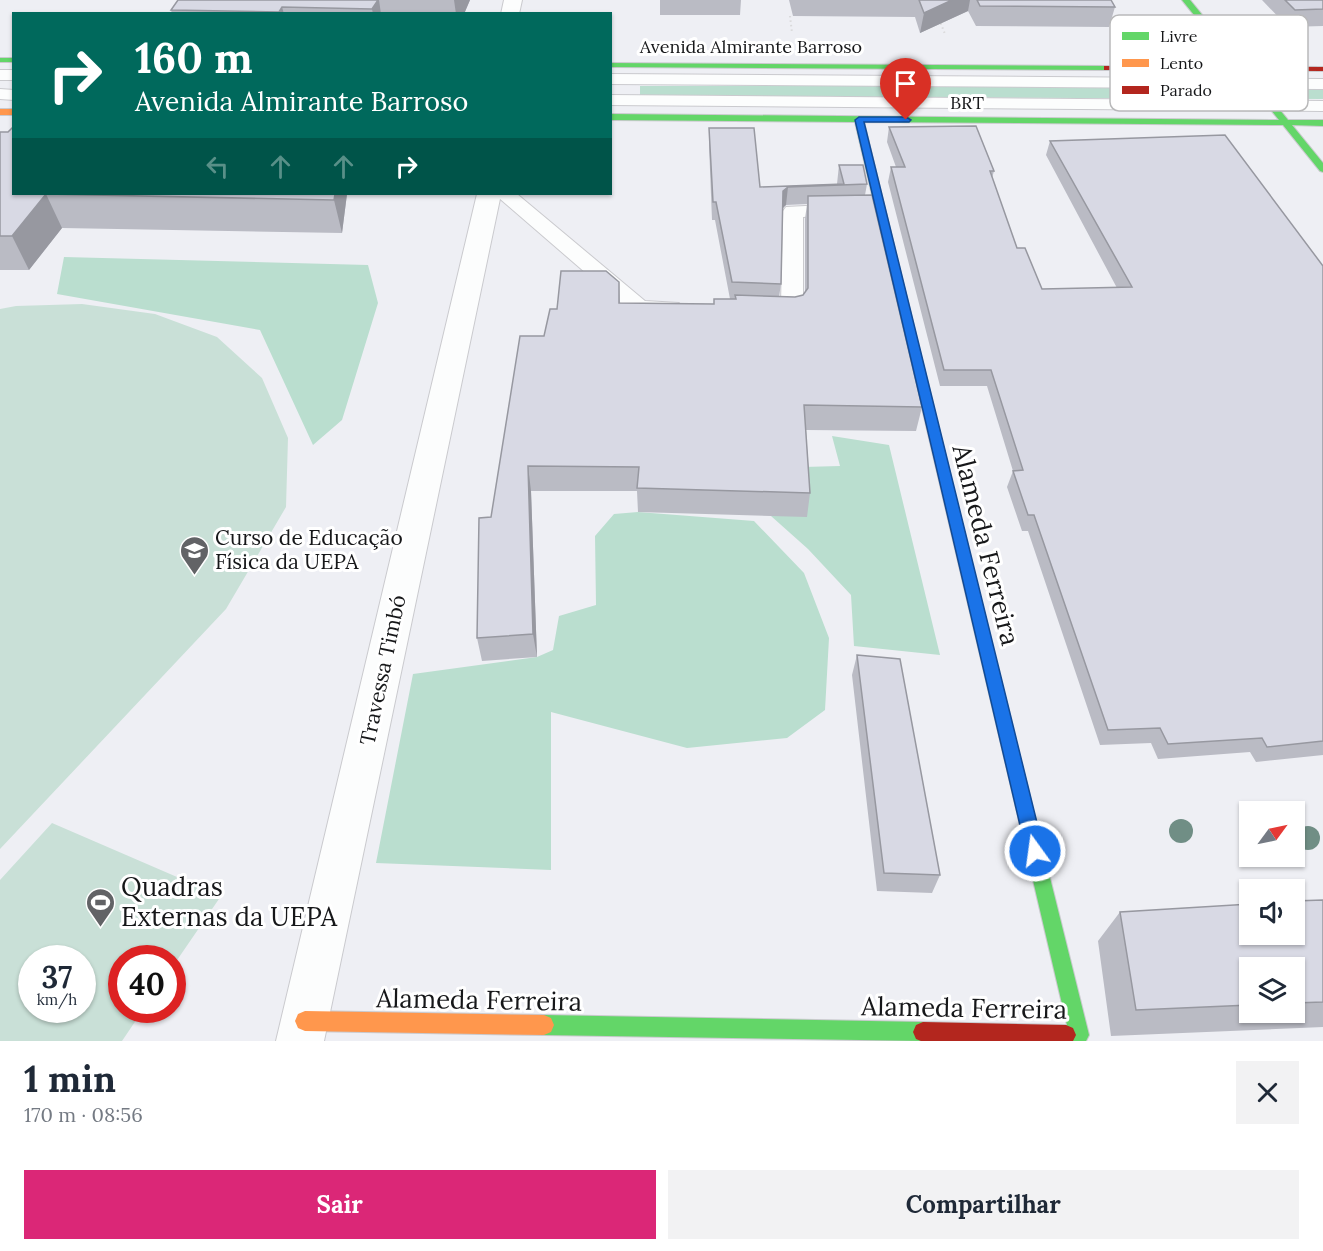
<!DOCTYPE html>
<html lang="pt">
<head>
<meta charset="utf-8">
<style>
	:root { --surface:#fff; --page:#f2f2f3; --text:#1f2937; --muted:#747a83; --accent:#db2777 }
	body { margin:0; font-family:Lora,serif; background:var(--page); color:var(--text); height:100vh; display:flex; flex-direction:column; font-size:22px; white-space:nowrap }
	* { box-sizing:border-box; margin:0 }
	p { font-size:20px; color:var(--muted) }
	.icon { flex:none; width:33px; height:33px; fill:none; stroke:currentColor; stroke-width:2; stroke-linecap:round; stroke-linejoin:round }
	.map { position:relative; height:1041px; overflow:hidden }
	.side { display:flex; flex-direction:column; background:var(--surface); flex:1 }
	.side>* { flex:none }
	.hud { position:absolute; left:12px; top:12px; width:600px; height:183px; border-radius:0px; box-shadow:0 2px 4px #0004; background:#00695c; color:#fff; overflow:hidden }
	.needle { width:39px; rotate:57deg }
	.buttons { position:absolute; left:1239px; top:801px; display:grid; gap:12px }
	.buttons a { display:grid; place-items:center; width:66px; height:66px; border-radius:0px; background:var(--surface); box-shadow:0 2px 4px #0004; font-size:30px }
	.speed { position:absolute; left:18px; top:945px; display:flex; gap:12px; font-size:30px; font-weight:700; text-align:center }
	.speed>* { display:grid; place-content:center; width:78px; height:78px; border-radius:50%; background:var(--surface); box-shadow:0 2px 4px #0004; line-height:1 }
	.speed small { font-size:15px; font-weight:400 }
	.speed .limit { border:9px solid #d22; background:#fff; color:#111 }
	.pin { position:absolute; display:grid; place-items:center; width:51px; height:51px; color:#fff; margin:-62px -26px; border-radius:50% 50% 50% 0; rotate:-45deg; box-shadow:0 0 6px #0007 }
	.pin .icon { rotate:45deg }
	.me { position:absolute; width:66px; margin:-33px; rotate:346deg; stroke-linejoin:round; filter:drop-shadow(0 0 4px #0008) }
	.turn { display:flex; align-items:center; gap:21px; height:126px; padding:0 24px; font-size:27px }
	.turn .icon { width:78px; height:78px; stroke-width:2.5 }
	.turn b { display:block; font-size:42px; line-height:51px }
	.lanes { display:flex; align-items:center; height:57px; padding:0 24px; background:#0003; justify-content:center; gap:30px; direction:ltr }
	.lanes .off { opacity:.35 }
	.round { display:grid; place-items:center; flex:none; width:63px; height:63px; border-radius:0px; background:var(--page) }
	.summary { display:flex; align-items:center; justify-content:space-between; height:102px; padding:0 24px }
	h1 { font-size:36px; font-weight:700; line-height:45px }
	.action { display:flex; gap:12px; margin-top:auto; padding:12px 24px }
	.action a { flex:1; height:69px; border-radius:0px; background:var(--accent); color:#fff; font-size:24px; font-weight:700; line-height:69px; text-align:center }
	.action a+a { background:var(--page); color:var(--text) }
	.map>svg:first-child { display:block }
	.green { fill:#c9e0d7; fill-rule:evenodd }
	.forest { fill:#badecf }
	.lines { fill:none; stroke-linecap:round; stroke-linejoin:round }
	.lane-casing { stroke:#cacace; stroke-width:2 }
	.street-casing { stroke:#cacace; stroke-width:2 }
	.fast-casing { stroke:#cacace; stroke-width:2 }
	.slow-casing { stroke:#cacace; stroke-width:2 }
	.jam-casing { stroke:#cacace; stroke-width:2 }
	.path { stroke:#d9d9da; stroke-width:2; stroke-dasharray:1.5 3; stroke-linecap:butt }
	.lane { fill:#fcfdfd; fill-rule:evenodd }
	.street { fill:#fcfdfd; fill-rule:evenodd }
	.fast { fill:#63d668; fill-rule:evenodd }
	.slow { fill:#ff974d; fill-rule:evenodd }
	.jam { fill:#b3261e; fill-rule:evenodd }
	.tree { fill:#708e85 }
	.wall { fill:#babbc4; fill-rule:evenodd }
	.shaded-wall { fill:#9798a0 }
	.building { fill:#d8d9e4; stroke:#9798a0; stroke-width:1.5 }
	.route { fill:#1a73e8; stroke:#114b97; stroke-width:1.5 }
	.labels { text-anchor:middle; stroke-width:6; stroke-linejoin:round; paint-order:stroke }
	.far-street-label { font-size:18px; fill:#161719; stroke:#fff }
	.poi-label { font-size:21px; fill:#161719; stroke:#fff; text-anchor:start }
	.street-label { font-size:21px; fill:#161719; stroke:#fff }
	.near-street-label { font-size:26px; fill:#161719; stroke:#fff }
	.near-poi-label { font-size:26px; fill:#161719; stroke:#fff; text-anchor:start }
	.key { fill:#fff; stroke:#b9b9ba; stroke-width:1.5 }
	.key-label { font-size:16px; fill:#161719 }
</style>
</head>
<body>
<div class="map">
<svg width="1323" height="1041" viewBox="0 0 1323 1041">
	<rect width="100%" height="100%" fill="#eeeff4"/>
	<path class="green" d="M82,304L155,314L217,337L262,378L288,438L286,507L226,609L0,849V309L16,306Z
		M52,823L221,896L173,966L172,958H122V1010H143L122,1041H0V880ZM82,958V1010H32V958Z"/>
	<path class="forest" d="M640,86H976L1323,89V99L640,96Z
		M64,257L368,265L378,303L342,420L313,445L260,330L57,294Z
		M832,436L889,445L940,655L854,646L851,595L808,549L771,516L803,467L840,466Z
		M638,512L754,521L804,573L829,638L825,710L787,738L687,748L551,712V870L376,863L413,674L537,657L553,650L559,616L596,605L595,536L614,514Z"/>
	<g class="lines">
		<defs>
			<path id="lane" d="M0,70H14V80H0Z
				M610,74L1323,79V89L610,84Z
				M0,89L14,90V100L0,99Z
				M610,95L1323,101V111L610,105Z
				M497,194H517L645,301L679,303L682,308L679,313L671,315L631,312L499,198Z
				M844,204L851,206L854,210L851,214L803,217V312L800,317L792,319L761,316L758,311L761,306L781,305L783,211L786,207Z"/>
			<path id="street" d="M504,0H522L519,14H501Z
				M477,194H501L324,1041H276Z"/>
			<path id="fast" d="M1182,0H1190L1288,120H1323V126L1292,125L1323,163V172L1320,171L1283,125L864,122L889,225L884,228L879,225L855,122L610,120V114L1279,120Z
				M0,58H14V62H0Z
				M610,63L1107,66L1111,68L1107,70L610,67Z
				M975,598L980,600L982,604L1089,1035L1086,1041H1059L1056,1035L1059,1028L1067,1025L968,604L970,600Z
				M544,1015L923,1022L930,1025L933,1032L930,1039L925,1041L544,1035L537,1032L534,1025L537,1018Z"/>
			<path id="slow" d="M0,109H14V115H0Z
				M884,222L889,225L982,604L980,608H970L968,604L879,225Z
				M305,1011L544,1015L551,1018L554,1025L551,1032L544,1035L305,1031L298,1028L295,1021L298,1014Z"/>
			<path id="jam" d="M1104,66L1323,67V71L1107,70H1104Z
				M923,1022L1066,1025L1073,1028L1076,1035L1073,1041H921L916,1039L913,1032L916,1025Z"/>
		</defs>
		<use href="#lane" class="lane-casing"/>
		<use href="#street" class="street-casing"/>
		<use href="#fast" class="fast-casing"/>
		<use href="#slow" class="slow-casing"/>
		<use href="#jam" class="jam-casing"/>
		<path class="path" d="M790,16L792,33
			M939,19L945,34"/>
		<use href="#lane" class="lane"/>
		<use href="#street" class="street"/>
		<use href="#fast" class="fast"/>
		<use href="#slow" class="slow"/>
		<use href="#jam" class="jam"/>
	</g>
	<g class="tree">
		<circle cx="1181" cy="831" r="12"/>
		<circle cx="1308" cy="838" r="12"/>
	</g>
	<path class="wall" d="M178,0H470L464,14H172L171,10Z
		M660,0H741L740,15H660Z
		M789,0H1111L1115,7L1109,27L976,26L968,11L920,33L915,17L793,16Z
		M1262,0H1323V26L1288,27Z
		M889,127L994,171L992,178L1017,248L1042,289L1117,288L1046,155L1050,141L1323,266V755L1256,762L1250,752L1158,759L1151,743L1100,745L1028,531H1022L1007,487L1013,471L987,386H940L888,182L891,167H896L887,142Z
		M709,128L760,187L837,184L839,165L867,184L865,195L922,407L916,431L806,430L810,493L807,517L638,512L637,491H531L537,657L482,661L477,638L491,517L544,336L557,309L619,282L620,303L714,304L730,299L715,220H712L709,145ZM807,204L805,219V292L803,295L795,297H779L781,284L782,208L786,205Z
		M0,132L347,194L342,233L62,228L29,270H0Z
		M857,655L940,875L932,893L877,891L852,675Z
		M1323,900V1027L1111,1036L1098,941L1120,912ZM1250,968H1294V1012H1250Z"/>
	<path class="shaded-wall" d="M378,0H379L381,14H373L372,9Z
		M454,0H470L464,14H456Z
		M952,0H970L968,11L920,33L924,13Z
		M282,7L284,14H279V12Z
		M788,187L786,205L781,210L783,191Z
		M46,194L62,228L29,270L12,236Z
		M335,194H347L342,233L334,200Z
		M528,466L531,491L537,657L533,634Z"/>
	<path class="building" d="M178,0H378L372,9L282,7L279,12L171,10Z
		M919,0H952L924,13Z
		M977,0H1111L1115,7L980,6Z
		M1285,0H1323V9L1295,10Z
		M14,126V194H335L334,200L46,194L12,236H0V132H8Z
		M976,126L994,171H990L1017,248H1025L1042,289L1132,287L1050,141L1225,135L1323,266V741L1267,747L1262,738L1168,744L1160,728L1108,730L1034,515H1028L1013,471L1023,470L991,370H944L891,167H905L889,127Z
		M709,128H754L760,187L844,184L839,165H863L867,184L788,187L783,191L781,284L732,282L716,202H713Z
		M872,195L922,407L804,405L810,493L637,488L639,467L528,466L533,634L477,638L479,518L491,517L520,336H544L550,309H557L561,271H606L619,282V303L714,304V299H736L735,295L795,297L803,295L808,288V196Z
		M857,655L900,659L940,875L884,873Z
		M1323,900V1002L1294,1003V968H1250V1005L1136,1010L1120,912L1250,904V934H1294V901Z"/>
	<path class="route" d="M906,117L911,120L909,122H864L1044,851L1041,857L1035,859L1029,857L1026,851L855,120L859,117Z"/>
	<defs>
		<symbol id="university-pin" viewBox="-11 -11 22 30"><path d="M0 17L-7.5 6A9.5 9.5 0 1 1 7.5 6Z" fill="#626366" stroke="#fff"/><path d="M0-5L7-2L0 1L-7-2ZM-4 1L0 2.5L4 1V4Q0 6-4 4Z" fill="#fff"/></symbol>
		<symbol id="stadium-pin" viewBox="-11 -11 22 30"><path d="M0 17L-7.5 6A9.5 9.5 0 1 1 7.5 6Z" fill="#626366" stroke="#fff"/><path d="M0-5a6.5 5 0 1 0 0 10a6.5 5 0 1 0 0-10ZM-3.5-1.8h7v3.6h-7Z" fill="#fff"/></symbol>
	</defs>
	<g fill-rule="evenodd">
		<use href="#university-pin" x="178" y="534" width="33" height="45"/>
		<use href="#stadium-pin" x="84" y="886" width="33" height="45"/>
	</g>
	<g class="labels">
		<g class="far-street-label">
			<text x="751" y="53">Avenida Almirante Barroso</text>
			<text x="967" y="109">BRT</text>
		</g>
		<g class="poi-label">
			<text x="215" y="545">Curso de Educação<tspan x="215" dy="24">Física da UEPA</tspan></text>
		</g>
		<g class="street-label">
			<text transform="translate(383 670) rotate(-78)" y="7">Travessa Timbó</text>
		</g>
		<g class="near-street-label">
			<text transform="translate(986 545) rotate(76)" y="9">Alameda Ferreira</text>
			<text transform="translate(479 1000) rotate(1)" y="9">Alameda Ferreira</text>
			<text transform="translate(964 1008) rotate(1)" y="9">Alameda Ferreira</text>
		</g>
		<g class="near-poi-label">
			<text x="121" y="896">Quadras<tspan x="121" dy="30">Externas da UEPA</tspan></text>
		</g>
	</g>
	<rect x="1110" y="15" width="198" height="96" rx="9" class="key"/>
	<rect x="1122" y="32" width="27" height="8" fill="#63d668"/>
	<rect x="1122" y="59" width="27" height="8" fill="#ff974d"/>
	<rect x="1122" y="86" width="27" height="8" fill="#b3261e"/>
	<g class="key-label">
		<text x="1160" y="42">Livre</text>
		<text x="1160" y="69">Lento</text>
		<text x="1160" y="96">Parado</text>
	</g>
</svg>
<div class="buttons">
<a><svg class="needle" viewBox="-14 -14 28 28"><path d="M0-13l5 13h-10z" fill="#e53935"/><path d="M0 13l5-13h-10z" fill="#747a83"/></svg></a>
<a><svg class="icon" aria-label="sound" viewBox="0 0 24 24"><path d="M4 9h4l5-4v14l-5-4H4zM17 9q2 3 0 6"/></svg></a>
<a><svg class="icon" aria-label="layers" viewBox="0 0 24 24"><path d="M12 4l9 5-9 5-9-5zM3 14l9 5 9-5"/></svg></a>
</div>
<div class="speed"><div>37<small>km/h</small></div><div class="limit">40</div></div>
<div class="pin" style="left:906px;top:120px;background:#d93025"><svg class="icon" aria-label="arrive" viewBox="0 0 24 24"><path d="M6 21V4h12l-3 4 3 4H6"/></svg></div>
<svg class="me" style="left:1035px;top:851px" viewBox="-20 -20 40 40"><circle r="17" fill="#1a73e8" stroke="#fff" stroke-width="3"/><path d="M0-11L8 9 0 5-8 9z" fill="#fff"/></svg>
<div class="hud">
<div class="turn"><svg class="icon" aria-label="right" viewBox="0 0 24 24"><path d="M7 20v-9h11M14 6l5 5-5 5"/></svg><div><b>160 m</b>Avenida Almirante Barroso</div></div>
<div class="lanes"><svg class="icon off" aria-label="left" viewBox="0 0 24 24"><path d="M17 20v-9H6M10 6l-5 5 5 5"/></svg><svg class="icon off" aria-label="ahead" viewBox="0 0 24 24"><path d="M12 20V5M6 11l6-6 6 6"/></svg><svg class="icon off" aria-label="ahead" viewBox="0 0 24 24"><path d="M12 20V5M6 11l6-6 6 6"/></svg><svg class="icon" aria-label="right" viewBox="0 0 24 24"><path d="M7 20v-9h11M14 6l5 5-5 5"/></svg></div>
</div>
</div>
<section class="side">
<div class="summary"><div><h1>1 min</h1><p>170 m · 08:56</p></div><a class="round"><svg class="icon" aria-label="close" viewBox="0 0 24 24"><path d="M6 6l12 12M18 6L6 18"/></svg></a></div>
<div class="action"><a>Sair</a><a>Compartilhar</a></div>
</section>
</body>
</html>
